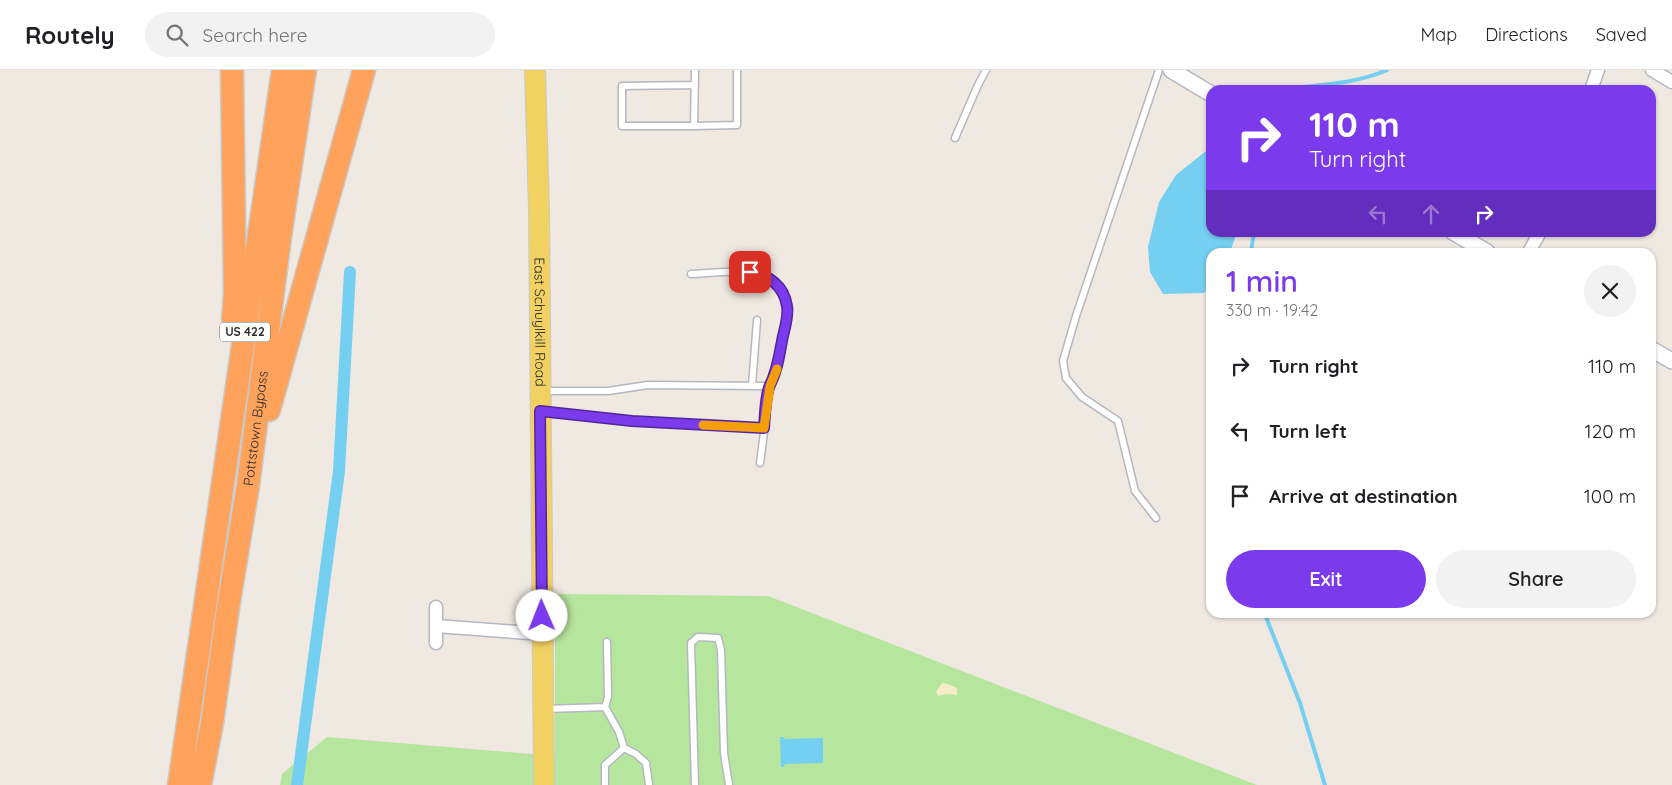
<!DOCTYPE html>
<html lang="en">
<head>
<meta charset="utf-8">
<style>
	:root { --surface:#fff; --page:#f2f2f2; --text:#202124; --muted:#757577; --line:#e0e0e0; --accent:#7c3aed }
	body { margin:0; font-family:Quicksand,sans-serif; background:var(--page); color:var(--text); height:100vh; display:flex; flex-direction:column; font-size:19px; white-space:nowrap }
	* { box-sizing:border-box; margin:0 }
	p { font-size:16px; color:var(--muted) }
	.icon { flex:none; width:28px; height:28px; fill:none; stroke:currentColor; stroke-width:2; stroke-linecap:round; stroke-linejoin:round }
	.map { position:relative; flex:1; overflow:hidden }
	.side { position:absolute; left:1206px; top:178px; width:450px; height:370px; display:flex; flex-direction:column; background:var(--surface); border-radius:15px; box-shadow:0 1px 4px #0004 }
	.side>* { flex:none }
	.banner { position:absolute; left:1206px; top:15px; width:450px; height:152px; border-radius:15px; box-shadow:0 1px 4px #0004; background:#7c3aed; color:#fff; overflow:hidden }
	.pin { position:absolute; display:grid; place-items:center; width:42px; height:42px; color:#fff; margin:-21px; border-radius:10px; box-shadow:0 2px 8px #0006 }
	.me { position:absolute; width:55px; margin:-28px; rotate:359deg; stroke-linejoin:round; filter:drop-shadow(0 0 4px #0008) }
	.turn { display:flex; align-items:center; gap:18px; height:105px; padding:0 20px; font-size:22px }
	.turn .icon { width:65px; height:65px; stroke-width:2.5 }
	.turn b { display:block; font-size:35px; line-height:42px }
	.lanes { display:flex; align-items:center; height:48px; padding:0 20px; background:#0003; justify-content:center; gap:25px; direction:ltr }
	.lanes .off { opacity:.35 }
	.round { display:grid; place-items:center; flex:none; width:52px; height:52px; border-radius:26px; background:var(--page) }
	.overview { display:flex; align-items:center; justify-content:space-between; height:85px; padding:0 20px }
	h1 { font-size:30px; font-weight:600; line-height:38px; color:var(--accent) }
	.primary-button { display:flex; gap:10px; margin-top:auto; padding:10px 20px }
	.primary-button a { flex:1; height:58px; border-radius:30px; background:var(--accent); color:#fff; font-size:20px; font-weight:600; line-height:58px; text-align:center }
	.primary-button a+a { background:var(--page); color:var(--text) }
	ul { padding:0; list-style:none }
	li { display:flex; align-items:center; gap:15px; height:65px; padding:0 20px }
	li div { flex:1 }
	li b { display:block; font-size:19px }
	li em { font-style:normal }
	header { display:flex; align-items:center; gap:30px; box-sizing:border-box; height:70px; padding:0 25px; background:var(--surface); border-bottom:1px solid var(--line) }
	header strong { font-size:24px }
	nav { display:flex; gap:28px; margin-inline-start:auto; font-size:18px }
	.search { width:350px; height:45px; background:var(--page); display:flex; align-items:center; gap:12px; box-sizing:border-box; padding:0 18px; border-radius:28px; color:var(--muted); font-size:19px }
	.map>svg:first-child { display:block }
	.green { fill:#b6e59e }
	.sand { fill:#f3ecc5 }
	.water { fill:#75cff0 }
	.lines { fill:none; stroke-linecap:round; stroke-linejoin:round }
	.stream { stroke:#75cff0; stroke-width:4 }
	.canal { stroke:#75cff0; stroke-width:12 }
	.service-casing { stroke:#b4b7c1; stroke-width:9 }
	.minor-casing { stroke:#b4b7c1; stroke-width:15 }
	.tertiary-casing { stroke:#b4b7c1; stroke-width:18 }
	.primary-casing { stroke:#c9c9c9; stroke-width:22 }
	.motorway-casing { stroke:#c9c9c9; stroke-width:25 }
	.service { stroke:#fff; stroke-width:6 }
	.minor { stroke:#fff; stroke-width:12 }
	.tertiary { stroke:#fff; stroke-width:15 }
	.primary { stroke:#f2d163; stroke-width:20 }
	.motorway { stroke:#ffa35c; stroke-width:22 }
	.route-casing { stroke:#51269a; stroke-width:12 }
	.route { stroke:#7c3aed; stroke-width:9 }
	.slow { stroke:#f59e0b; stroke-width:9 }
	.labels { text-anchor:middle; stroke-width:4.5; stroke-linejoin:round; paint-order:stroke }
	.shield { fill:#fff; stroke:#6d6d6d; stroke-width:1 }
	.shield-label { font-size:12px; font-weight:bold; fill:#2e2e2e }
	.street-label { font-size:14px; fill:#2e2e2e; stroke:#fff }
</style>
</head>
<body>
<header>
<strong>Routely</strong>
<div class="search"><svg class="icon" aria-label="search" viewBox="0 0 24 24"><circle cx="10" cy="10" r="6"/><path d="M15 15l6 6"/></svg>Search here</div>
<nav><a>Map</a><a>Directions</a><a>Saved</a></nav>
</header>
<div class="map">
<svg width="1672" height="715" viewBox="0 0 1672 715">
	<rect width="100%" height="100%" fill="#efe9e1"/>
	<path class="green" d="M555,524L768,526L1257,715H280L282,704L327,667L555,686Z"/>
	<path class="sand" d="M942,613L948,614L957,618V625L946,624L938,626L936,622Z"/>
	<path class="water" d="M1211,77V162L1237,163L1236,165L1230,182H1211V214L1204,223L1163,224L1150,202L1148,177L1159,132L1176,105Z
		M780,667H784V669L823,668V693L785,694L784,697H781Z"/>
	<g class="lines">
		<path class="stream" d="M1295,20L1296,18C1326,14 1358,13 1387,0
			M1251,182L1254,162
			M1264,542L1300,633L1325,715"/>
		<path class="canal" d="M297,715L339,401L350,202"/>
		<defs>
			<path id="service" d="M695,0L694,56L737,55V0
				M694,56H622V16L695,15
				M955,68L978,15L986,0
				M691,204C723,203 785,190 787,238C788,247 785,255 783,264C780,281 780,302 770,316
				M752,316L757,250
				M544,321H608L648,315L770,316L760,393
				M543,341L632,351L764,357
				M1156,448L1135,421L1118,351L1082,327L1066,308L1063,291L1076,246L1159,0
				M605,637L619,662L624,678L636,684L646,693L649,715
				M547,639L605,637L608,627L607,572
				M605,715V695L624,678
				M695,715L691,573L698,567L718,568L721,580L724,683L729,715"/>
			<path id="minor" d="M1652,0L1672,12
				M1591,20L1598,0
				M1529,182L1540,162
				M436,556L543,564
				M436,573V537"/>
			<path id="tertiary" d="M1171,0L1211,24
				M1453,162L1487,182
				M1651,279L1672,291"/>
			<g id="primary">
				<path id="s1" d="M535,0L539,139L544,715"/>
			</g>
			<g id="motorway">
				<path d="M232,0L235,225L233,249"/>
				<path d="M269,340L364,0"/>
				<path d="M179,715L283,0"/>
				<path id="s2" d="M200,715L212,653L228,538L248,416L280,167L305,0"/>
			</g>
		</defs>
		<use href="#service" class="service-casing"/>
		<use href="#minor" class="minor-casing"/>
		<use href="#tertiary" class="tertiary-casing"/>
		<use href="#primary" class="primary-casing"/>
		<use href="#motorway" class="motorway-casing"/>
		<use href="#service" class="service"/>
		<use href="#minor" class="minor"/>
		<use href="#tertiary" class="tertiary"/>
		<use href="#primary" class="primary"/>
		<use href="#motorway" class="motorway"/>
	</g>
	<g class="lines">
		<defs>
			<path id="route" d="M542,546L540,341L632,351L764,358C765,346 765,325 770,315C777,301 779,287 782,271C784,260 789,247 787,236C784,216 769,205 750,202"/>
		</defs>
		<use href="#route" class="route-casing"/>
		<use href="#route" class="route"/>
		<path class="slow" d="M703,355L764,358L770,316L777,299"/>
	</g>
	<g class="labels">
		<rect class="shield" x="220" y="252.5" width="50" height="19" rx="4"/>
		<g class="shield-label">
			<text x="245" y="266">US 422</text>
		</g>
		<g class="street-label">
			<text dy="5" stroke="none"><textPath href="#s1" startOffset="252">East Schuylkill Road</textPath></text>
			<text dy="5" stroke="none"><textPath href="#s2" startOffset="361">Pottstown Bypass</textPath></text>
		</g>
	</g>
</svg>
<div class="pin" style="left:750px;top:202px;background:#d93025"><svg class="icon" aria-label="arrive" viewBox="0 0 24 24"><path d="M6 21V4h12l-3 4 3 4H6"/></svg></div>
<svg class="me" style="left:542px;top:546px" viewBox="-20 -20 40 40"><circle r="19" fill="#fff"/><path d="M0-13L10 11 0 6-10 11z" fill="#7c3aed"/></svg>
<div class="banner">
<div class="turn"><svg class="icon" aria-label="right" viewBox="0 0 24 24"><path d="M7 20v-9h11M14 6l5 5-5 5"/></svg><div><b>110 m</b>Turn right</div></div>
<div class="lanes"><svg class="icon off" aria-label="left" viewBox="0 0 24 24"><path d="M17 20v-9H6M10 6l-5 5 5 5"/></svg><svg class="icon off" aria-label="ahead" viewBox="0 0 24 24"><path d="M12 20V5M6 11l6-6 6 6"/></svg><svg class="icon" aria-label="right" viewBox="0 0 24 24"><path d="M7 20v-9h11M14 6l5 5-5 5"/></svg></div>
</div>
<section class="side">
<div class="overview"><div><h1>1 min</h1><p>330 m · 19:42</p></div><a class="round"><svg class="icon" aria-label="close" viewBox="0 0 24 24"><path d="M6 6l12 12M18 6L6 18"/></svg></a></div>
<ul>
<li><svg class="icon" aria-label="right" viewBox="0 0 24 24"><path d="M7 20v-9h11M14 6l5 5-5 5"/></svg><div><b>Turn right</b></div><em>110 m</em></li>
<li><svg class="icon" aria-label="left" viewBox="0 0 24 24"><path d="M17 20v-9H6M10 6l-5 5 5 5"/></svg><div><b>Turn left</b></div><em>120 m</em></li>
<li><svg class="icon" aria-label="arrive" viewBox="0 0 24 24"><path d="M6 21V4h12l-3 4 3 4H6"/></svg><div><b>Arrive at destination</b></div><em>100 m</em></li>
</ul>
<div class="primary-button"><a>Exit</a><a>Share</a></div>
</section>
</div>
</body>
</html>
